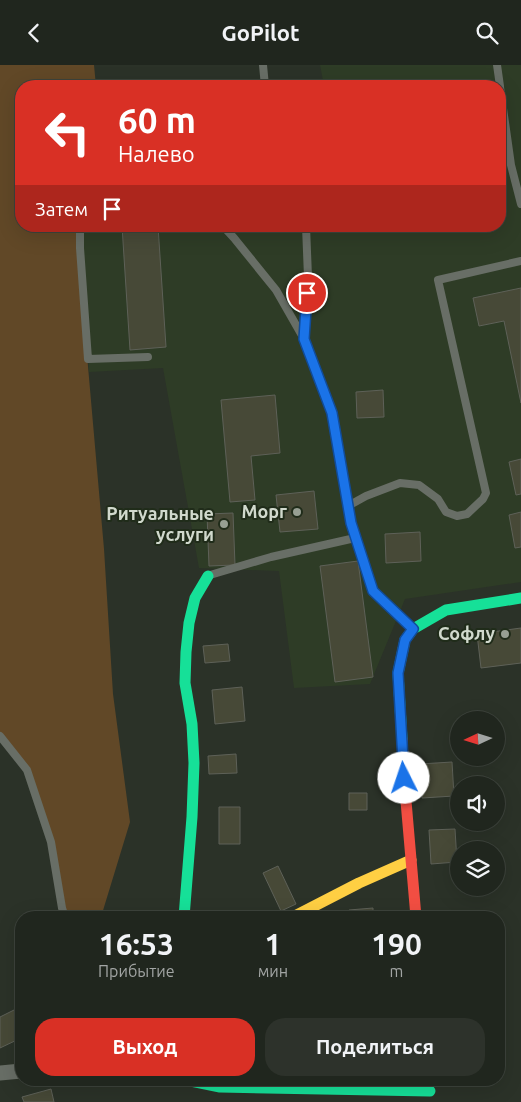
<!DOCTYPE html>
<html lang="ru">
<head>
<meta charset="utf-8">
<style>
	:root { --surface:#20261e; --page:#2d322b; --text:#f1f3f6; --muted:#a2a5a4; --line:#3d433c; --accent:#d93025 }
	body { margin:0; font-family:Ubuntu,sans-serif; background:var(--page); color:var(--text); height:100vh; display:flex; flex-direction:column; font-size:19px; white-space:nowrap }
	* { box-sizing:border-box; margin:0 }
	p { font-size:16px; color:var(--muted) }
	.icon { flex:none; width:28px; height:28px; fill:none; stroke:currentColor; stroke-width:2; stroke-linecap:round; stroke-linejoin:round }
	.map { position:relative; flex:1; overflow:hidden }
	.sheet { position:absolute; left:15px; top:846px; width:490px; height:175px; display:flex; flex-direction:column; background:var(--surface); border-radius:20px; box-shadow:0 5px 20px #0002,0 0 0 1px var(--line) }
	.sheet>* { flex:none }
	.guide { position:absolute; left:15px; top:15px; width:491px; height:152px; border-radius:20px; box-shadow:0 5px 20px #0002,0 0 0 1px var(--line); background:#d93025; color:#fff; overflow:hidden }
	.needle { width:32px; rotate:266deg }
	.tools { position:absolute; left:450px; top:646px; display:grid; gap:10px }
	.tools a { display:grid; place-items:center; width:55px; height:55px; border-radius:50%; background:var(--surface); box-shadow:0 5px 20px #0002,0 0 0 1px var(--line); font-size:25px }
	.pin { position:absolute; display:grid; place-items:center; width:42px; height:42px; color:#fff; margin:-21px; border:2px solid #fff; border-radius:50%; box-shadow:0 1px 5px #0007 }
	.me { position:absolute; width:55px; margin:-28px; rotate:356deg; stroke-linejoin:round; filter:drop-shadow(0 0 4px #0008) }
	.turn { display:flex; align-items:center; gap:18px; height:105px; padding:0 20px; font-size:22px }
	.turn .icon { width:65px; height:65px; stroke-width:2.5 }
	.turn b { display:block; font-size:35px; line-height:42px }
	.then { display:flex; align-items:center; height:48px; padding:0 20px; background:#0003; gap:10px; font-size:19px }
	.eta { display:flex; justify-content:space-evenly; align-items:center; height:85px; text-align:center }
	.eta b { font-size:30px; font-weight:600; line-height:35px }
	.button { display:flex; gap:10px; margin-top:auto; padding:10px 20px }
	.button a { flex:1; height:58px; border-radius:20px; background:var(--accent); color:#fff; font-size:20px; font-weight:600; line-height:58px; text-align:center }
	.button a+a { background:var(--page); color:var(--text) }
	header { display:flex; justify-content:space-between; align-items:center; height:65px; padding:0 20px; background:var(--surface); font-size:22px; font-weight:600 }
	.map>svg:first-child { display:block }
	.built { fill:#2e3c26 }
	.green { fill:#614827 }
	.building { fill:#474937; stroke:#5e6158 }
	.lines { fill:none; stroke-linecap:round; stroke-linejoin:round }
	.lane { stroke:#686e66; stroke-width:8 }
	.street { stroke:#686e66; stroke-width:15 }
	.fast { stroke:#16e098; stroke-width:11 }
	.slow { stroke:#ffcf43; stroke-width:11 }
	.jam { stroke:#f24e42; stroke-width:11 }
	.route-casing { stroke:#114b97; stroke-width:12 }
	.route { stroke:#1a73e8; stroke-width:9 }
	.poi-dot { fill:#979f93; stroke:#202c1a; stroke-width:2 }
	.labels { text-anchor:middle; stroke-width:4; stroke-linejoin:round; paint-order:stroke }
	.poi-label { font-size:18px; font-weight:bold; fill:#d1d9cd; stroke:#202c1a; text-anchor:end }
</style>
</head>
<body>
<header><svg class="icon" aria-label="back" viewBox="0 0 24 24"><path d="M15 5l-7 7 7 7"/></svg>GoPilot<svg class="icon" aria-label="search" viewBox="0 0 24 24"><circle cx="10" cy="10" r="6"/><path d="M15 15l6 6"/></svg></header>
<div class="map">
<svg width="521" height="1037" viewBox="0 0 521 1037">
	<rect width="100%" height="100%" fill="#2b3228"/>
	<path class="built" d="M320,0H521V517L405,534L370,619L294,623L279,506L199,503L163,303L89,307L82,161H500V21H324Z"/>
	<path class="green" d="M0,0H94L96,21H21V161H80L87,290L104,484L113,629L130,757L101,852H65L51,777L27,705L0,671Z"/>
	<path class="building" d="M122,161H158L166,282L130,285Z
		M460,161H490L462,167Z
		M521,223V338L504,256L479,261L473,233Z
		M383,325L384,352L357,353L356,327Z
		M275,330L280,388L251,391L255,435L230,437L221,335Z
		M521,394V429L516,430L509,397Z
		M314,426L318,464L280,467L276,430Z
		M521,447V482L515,483L509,450Z
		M233,448L235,500L209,501L207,449Z
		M420,467L421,496L386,498L385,469Z
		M358,496L373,612L335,617L320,501Z
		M521,563V598L481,603L477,569Z
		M228,579L230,596L205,598L203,581Z
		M242,622L245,656L215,659L212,625Z
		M236,689L237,708L209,709L208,691Z
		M452,697L454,731L422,733L420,699Z
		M349,728H367V745H349Z
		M219,742H240V779H219Z
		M455,764L457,797L431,799L429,765Z
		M278,801L296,839L281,846L263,808Z
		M373,843V852H349V845Z
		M18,943L21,950V973L0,983V952Z
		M51,1024L54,1037H24L22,1032Z"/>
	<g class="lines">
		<path class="lane" d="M263,0L265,21
			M497,0L500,21
			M500,22L511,100L521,139
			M80,161V183L88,294L148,292
			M223,161L234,173L276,225L304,274L332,349L351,458L373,526L412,563
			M304,274L308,212L306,161
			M348,441L366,431L400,418L419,420L438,434L446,447L457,451L467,449L483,434L486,428L438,215L521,196
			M210,510L271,492L355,473
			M0,671L27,705L51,777L62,843L65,852"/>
		<path class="street" d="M0,1008L21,1006"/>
		<path class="fast" d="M402,674L398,608L405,575L413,564L446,545L521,533
			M184,852L192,752L194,698L192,659L185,618L186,587L189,558L195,533L208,511
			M186,1015L220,1022L430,1026"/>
		<path class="slow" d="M293,852L359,818L411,795"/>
		<path class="jam" d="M402,674L404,713L416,852"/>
	</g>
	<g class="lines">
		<defs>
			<path id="route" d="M307,228L304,274L332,348L351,458L373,526L413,564L405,575L398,608L404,713"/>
		</defs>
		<use href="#route" class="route-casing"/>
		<use href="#route" class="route"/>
	</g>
	<g class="poi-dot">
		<circle cx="297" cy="447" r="5"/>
		<circle cx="224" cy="459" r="5"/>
		<circle cx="505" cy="569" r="5"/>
	</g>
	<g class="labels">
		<g class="poi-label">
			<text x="287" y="453">Морг</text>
			<text x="214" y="455">Ритуальные<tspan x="214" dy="21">услуги</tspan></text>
			<text x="495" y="575">Софлу</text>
		</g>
	</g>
</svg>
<div class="tools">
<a><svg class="needle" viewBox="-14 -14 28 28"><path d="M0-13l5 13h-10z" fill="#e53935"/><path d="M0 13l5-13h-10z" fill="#a2a5a4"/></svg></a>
<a><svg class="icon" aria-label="sound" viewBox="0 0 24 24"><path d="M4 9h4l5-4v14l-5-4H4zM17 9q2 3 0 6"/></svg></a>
<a><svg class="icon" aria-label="layers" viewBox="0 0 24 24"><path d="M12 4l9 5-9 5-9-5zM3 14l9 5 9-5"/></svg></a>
</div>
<div class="pin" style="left:307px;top:228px;background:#d93025"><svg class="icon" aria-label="arrive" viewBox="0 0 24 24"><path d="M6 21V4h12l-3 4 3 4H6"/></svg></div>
<svg class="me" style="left:404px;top:713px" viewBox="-20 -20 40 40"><circle r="19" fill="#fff"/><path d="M0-13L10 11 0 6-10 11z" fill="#1a73e8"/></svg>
<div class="guide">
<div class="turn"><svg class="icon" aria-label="left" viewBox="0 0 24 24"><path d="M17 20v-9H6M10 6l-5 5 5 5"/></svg><div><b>60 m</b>Налево</div></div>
<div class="then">Затем<svg class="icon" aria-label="arrive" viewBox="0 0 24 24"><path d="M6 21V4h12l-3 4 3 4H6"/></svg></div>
</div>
<section class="sheet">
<div class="eta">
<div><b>16:53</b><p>Прибытие</p></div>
<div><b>1</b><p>мин</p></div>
<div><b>190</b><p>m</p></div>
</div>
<div class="button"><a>Выход</a><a>Поделиться</a></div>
</section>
</div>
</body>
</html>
